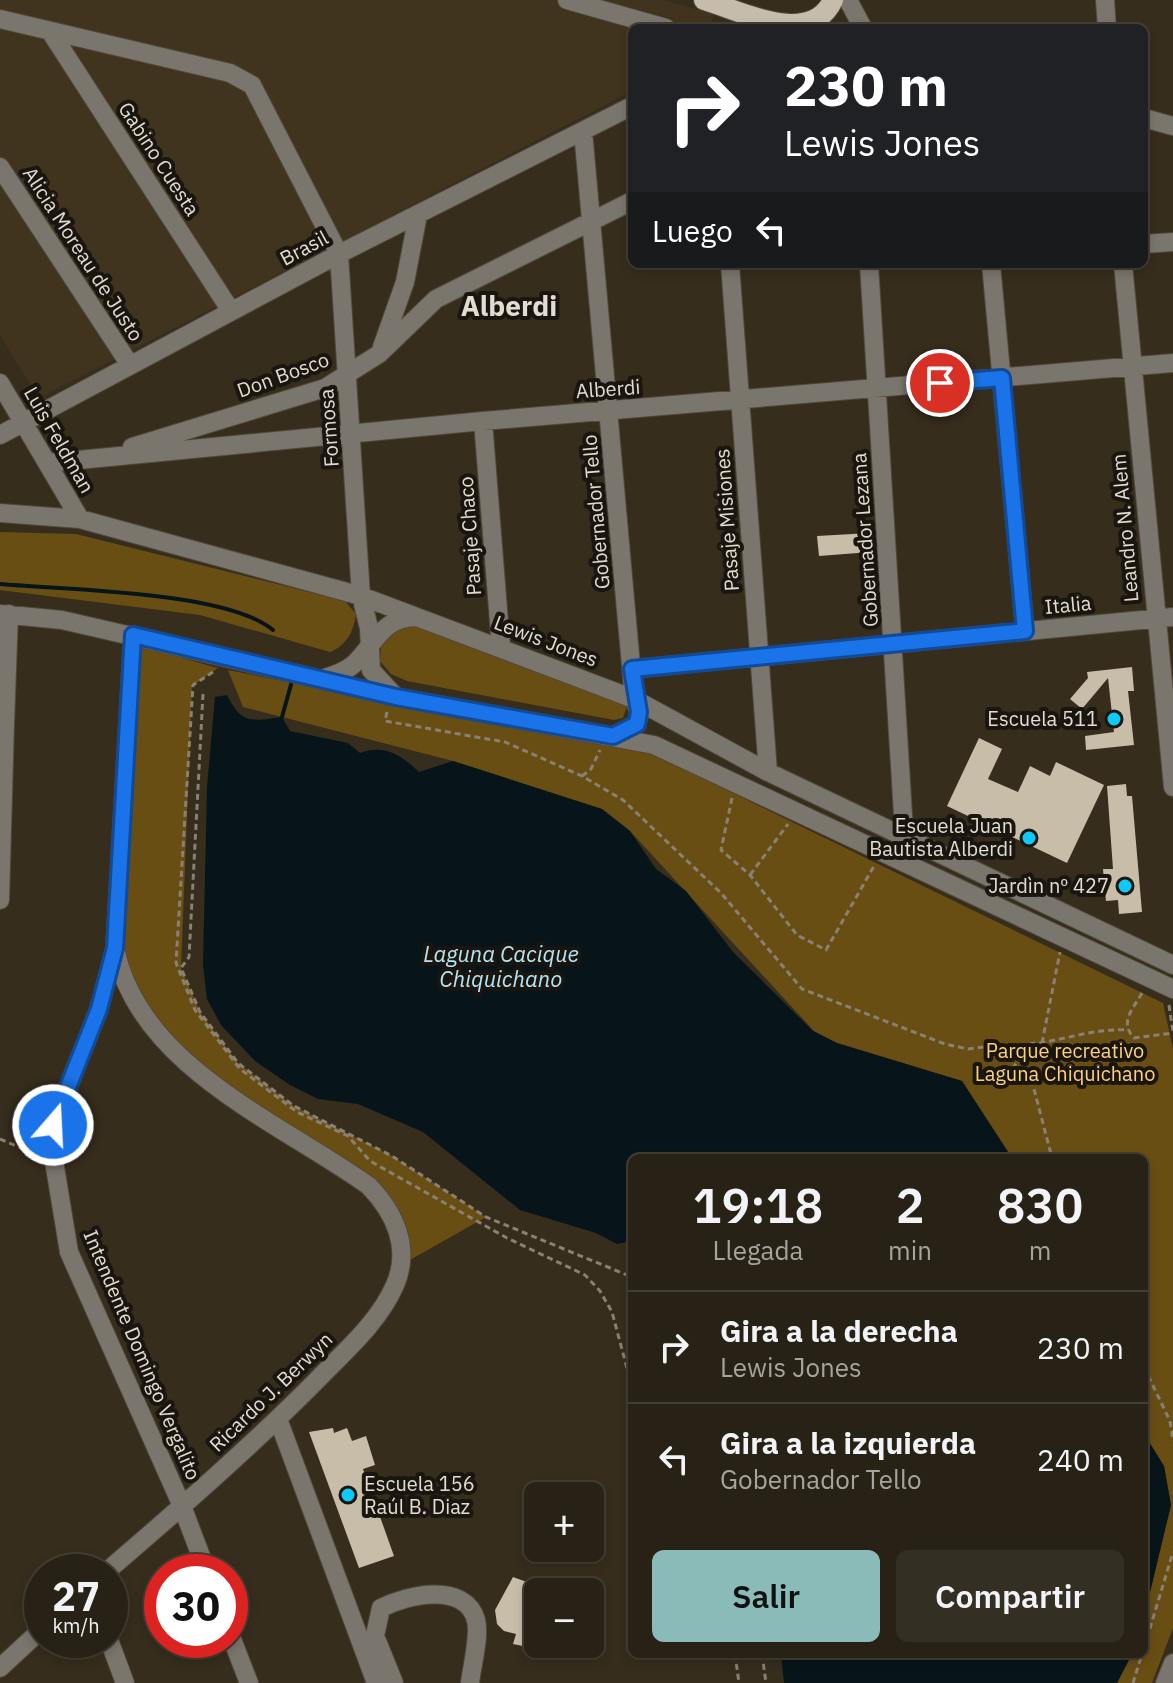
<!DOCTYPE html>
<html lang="es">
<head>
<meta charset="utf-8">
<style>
	:root { --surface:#282216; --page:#342f23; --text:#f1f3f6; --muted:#a5a4a1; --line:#443f35; --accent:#8bbbb9 }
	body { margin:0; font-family:"IBM Plex Sans",sans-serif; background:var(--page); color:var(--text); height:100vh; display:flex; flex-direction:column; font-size:30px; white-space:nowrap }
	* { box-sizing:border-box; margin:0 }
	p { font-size:26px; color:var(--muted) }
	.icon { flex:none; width:44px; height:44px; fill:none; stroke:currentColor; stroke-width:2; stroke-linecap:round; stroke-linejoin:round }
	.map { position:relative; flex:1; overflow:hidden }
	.drawer { position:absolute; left:628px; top:1154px; width:520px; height:504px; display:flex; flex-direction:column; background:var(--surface); border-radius:12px; box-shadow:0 4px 12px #0003,0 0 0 2px var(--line) }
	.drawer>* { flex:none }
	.banner { position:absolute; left:628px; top:24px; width:520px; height:244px; border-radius:12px; box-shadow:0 4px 12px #0003,0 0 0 2px var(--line); background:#202124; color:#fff; overflow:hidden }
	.tools { position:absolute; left:524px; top:1482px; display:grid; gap:16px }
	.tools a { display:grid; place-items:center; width:80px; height:80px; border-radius:12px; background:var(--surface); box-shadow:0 4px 12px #0003,0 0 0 2px var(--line); font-size:40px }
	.speed { position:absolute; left:24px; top:1554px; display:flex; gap:16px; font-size:40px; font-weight:700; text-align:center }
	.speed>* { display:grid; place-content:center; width:104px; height:104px; border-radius:50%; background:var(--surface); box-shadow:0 4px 12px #0003,0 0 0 2px var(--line); line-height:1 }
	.speed small { font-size:20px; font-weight:400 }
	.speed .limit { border:12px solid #d22; background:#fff; color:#111 }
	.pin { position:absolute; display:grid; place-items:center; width:68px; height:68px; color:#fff; margin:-34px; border:4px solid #fff; border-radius:50%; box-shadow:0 2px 8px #0007 }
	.me { position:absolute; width:88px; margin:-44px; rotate:19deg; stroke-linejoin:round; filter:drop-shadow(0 0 6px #0008) }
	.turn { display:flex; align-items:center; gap:28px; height:168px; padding:0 24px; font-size:36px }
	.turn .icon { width:104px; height:104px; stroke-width:2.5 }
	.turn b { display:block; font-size:56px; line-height:68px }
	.then { display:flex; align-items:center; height:76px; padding:0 24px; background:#0003; gap:16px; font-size:30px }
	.eta { display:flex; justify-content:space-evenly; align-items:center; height:136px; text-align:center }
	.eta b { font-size:48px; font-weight:600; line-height:56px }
	.primary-button { display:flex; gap:16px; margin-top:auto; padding:16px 24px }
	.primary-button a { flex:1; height:92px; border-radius:12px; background:var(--accent); color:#111; font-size:32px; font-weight:600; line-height:92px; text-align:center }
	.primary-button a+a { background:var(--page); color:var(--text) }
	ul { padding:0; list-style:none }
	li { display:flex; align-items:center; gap:24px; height:112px; padding:0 24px; border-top:2px solid var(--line) }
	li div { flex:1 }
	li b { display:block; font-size:30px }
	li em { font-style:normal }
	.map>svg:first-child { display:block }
	.built { fill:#40341e }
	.green { fill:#694e14 }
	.water { fill:#07151a }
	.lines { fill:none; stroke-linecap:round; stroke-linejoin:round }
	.stream { stroke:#07151a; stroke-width:4 }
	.building { fill:#c8bda9 }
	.minor-casing { stroke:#52493a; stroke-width:20 }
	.major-casing { stroke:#52493a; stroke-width:22 }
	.path { stroke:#888174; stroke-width:3; stroke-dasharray:6 4; stroke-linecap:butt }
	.minor { stroke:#7a766e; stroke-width:18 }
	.major { stroke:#c6bcac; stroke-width:20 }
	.route-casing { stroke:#114b97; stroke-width:20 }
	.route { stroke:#1a73e8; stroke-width:14 }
	.poi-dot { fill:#0ecafa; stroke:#1a160f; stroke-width:3 }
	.labels { text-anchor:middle; stroke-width:8; stroke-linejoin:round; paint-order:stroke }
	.street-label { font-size:20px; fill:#e2dcd2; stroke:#1a160f }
	.poi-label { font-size:20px; fill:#e2dcd2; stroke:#1a160f; text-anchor:end }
	.park-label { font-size:20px; fill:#fcd182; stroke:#1a160f }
	.water-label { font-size:22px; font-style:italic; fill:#b6e5f7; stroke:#1a160f }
	.district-label { font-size:28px; font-weight:bold; fill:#e2dcd2; stroke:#1a160f }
</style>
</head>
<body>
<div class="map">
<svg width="1173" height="1683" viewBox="0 0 1173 1683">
	<rect width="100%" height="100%" fill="#362d1d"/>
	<path class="built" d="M0,0H663L714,14L710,28H632V91L39,398L0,336Z"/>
	<path class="green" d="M0,532L76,534L345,601L356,614C354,631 346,646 330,652L200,615L0,590Z
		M422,622L628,703L623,718L614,720L407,681L391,674L380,661L381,643L389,628Z
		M128,643L218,668L192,686L181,968L200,1012L238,1063L294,1106L392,1156L486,1217L401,1265L385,1202L202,1076L121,976Z
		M228,670L655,755L1163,1003L1173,1049V1628L1152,1683H1117L1132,1654H1144V1617L1171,1505L1164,1466L1144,1434V1158H1012L962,1081L837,1043L814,1031L630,831L602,809L453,761L243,707Z"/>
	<path class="water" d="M227,695C242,725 252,721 282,717L290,731L348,743L360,753C385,744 401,755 419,772L453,761L602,809L630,831L656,869L686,891L733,952L813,1031L837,1043L962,1081L1012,1158H632V1241L617,1244L596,1233L520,1210L423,1132L358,1104L318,1099L290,1085L255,1061L221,1025L207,999L203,965L207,787L215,697Z
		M1144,1434L1164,1466L1171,1505L1144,1617Z
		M781,1654H1132L1117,1683H784Z"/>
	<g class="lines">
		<path class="stream" d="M0,584C66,590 226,591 273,630
			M282,717L292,681"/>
	</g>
	<path class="building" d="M870,533L871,552L819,556L817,536Z
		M1132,667L1134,691H1128L1134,745L1086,750L1085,736L1114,732L1108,678L1082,709L1070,699L1088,678L1087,672Z
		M979,738L1002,749L988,779L1018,792L1030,766L1050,776L1056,762L1104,785L1067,863L947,806Z
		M1126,784L1127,796H1132L1142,912L1119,914L1118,900L1106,901L1103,869H1113L1107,786Z
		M333,1428L334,1433L347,1428L352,1441L366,1436L375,1465L363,1469L394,1556L359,1568L309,1432Z
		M513,1577L538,1586V1649L513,1644L516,1634L504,1631L497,1624L495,1610Z"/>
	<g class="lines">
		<defs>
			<path id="minor" d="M567,0L666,28
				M848,0L863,28
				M1105,0L1107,28
				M0,19L230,73L252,85L339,254L361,596L369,628L371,670L394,695
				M50,31L231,311
				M1144,118L1173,126
				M583,131L634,699L639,712L637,724L613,736
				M0,167L130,365
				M1144,244L1173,242
				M730,264L768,772
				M869,264L905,847
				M991,264L1025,631
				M1123,264L1173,787
				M382,347L405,282L418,215
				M0,383L80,519
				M483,421L501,647
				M0,435L339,254L632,106
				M132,447L325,388L379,354L436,299L632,201
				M47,463L483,421L1173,363
				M0,513L80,519L361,596L634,699L768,772L1173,965
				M0,614L62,620L396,697L654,745L1173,989
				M133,635L115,948L99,1009L53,1125L52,1149L69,1252L182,1506L207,1572
				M632,669L1173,617
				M319,680C331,676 344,673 354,664C376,643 382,617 417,617
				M0,733L5,724L9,614
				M0,900L5,724
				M278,1419L376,1683
				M106,1572C178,1510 251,1447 318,1379C345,1351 379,1322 395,1285C411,1248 395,1213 369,1186C281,1123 141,1067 116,952
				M230,1634L249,1683
				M109,1640L125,1683
				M377,1641L394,1683
				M369,1663L381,1608C407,1595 465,1581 476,1620C480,1637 472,1665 470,1683
				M0,1668L42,1629
				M1165,1683L1173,1663"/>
			<path id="major" d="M704,0C741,11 811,48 833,0"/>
		</defs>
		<use href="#minor" class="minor-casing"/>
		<use href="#major" class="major-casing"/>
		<path class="path" d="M213,672L193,685L176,963L195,1010L240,1069L297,1112L348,1136L370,1161L507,1238L585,1275L600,1291L612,1312L632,1387
			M203,694L189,957L181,968L200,1012L238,1063L294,1106L392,1156L486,1217L632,1277
			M387,712L385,721L505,742L582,776L623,800L721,893L802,989L945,1044L968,1049L999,1045L1021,1060L1033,1085L1052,1158
			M582,776L591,769L600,750
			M732,798L721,850L750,875L797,935L826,950L874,866
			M750,875L788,824
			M1142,993C1133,1009 1119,1022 1134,1038L1173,1033
			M1169,1005L1173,1032
			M1042,1043L1060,952
			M1007,1077L1029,1044C1063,1041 1093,1028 1127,1030
			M0,1139L35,1154
			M1144,1367L1170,1421L1173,1441
			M1144,1648L1173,1552
			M735,1654L739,1683
			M762,1654L766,1683
			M1133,1683L1142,1654"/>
		<use href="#minor" class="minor"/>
		<use href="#major" class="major"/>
	</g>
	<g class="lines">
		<defs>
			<path id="route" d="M53,1125L99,1009L115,948L133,635L396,697L613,736L637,724L639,712L632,669L1025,631L1002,378L940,383"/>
		</defs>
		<use href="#route" class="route-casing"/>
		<use href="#route" class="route"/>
	</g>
	<g class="poi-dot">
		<circle cx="1114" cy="719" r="8"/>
		<circle cx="1029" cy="838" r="8"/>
		<circle cx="1125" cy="886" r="8"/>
		<circle cx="348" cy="1495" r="8"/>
	</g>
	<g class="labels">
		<g class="street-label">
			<text transform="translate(159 159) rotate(57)" y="7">Gabino Cuesta</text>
			<text transform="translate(304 248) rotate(-28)" y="7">Brasil</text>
			<text transform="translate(83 254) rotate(57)" y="7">Alicia Moreau de Justo</text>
			<text transform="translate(283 375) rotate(-20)" y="7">Don Bosco</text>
			<text transform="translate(608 389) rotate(-4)" y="7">Alberdi</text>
			<text transform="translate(329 428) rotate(-94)" y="7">Formosa</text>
			<text transform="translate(59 440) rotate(60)" y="7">Luis Feldman</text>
			<text transform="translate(596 512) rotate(-95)" y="7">Gobernador Tello</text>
			<text transform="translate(727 520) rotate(-94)" y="7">Pasaje Misiones</text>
			<text transform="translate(1125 528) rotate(-95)" y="7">Leandro N. Alem</text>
			<text transform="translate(470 536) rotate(-94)" y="7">Pasaje Chaco</text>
			<text transform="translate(865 540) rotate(-94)" y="7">Gobernador Lezana</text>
			<text transform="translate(1068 605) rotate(-5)" y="7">Italia</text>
			<text transform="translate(546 641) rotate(21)" y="7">Lewis Jones</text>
			<text transform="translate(142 1355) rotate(67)" y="7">Intendente Domingo Vergalito</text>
			<text transform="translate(271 1392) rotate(-44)" y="7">Ricardo J. Berwyn</text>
		</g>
		<g class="poi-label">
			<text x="1098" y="726">Escuela 511</text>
			<text x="1013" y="833">Escuela Juan<tspan x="1013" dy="23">Bautista Alberdi</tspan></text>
			<text x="1109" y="893">Jardìn nº 427</text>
			<text x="364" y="1491" text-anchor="start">Escuela 156<tspan x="364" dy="23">Raúl B. Diaz</tspan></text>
		</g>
		<g class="park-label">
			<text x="1065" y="1058">Parque recreativo<tspan x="1065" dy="23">Laguna Chiquichano</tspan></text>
		</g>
		<g class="water-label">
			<text x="501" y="962">Laguna Cacique<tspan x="501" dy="25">Chiquichano</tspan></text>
		</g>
		<g class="district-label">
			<text x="509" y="316">Alberdi</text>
		</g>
	</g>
</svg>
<div class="tools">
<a>+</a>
<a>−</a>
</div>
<div class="speed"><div>27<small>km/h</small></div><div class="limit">30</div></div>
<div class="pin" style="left:940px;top:383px;background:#d93025"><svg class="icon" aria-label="arrive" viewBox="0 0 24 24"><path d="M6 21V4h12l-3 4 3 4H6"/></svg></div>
<svg class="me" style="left:53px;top:1125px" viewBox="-20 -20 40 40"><circle r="17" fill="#1a73e8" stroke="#fff" stroke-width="3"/><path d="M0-11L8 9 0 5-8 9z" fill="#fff"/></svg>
<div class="banner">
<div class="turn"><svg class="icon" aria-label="right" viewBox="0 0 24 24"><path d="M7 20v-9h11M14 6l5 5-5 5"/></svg><div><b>230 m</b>Lewis Jones</div></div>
<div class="then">Luego<svg class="icon" aria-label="left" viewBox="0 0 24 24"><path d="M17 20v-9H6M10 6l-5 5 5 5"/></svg></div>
</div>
<section class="drawer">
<div class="eta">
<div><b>19:18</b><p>Llegada</p></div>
<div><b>2</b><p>min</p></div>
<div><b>830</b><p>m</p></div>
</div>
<ul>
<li><svg class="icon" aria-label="right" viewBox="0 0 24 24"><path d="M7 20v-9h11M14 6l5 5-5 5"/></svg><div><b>Gira a la derecha</b><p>Lewis Jones</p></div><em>230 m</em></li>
<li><svg class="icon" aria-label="left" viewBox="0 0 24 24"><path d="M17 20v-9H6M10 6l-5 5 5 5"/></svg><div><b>Gira a la izquierda</b><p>Gobernador Tello</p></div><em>240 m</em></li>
</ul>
<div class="primary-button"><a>Salir</a><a>Compartir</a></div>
</section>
</div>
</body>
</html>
